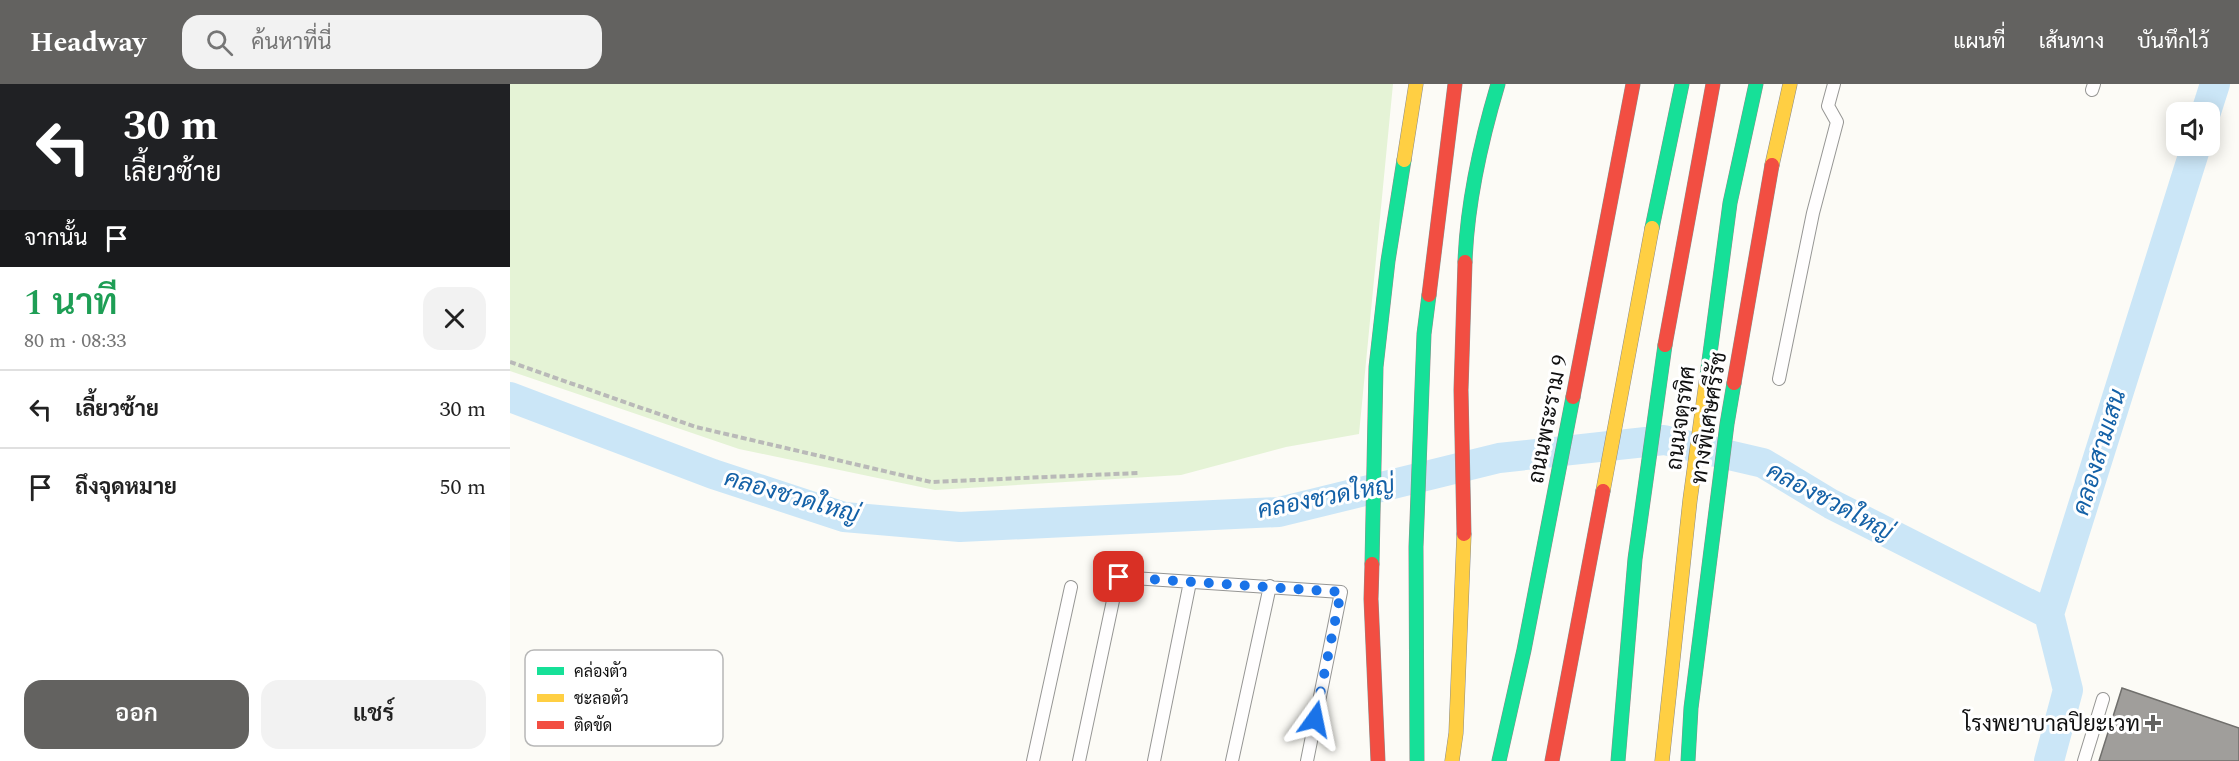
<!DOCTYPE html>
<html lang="th">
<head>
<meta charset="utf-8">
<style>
	:root { --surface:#fff; --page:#f2f2f2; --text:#222; --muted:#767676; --line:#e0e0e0; --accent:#636260 }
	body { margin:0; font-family:Spectral,Sarabun,serif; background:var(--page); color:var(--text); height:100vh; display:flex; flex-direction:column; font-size:22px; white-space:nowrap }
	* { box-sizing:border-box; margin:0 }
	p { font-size:20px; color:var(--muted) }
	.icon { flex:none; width:33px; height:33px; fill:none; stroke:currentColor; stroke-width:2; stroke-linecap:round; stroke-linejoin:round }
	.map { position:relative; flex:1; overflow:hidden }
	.side { display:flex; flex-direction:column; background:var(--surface); width:510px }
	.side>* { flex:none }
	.hud { background:#202124; color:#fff; overflow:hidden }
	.tools { position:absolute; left:1656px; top:18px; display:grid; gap:12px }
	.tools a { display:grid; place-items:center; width:54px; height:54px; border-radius:12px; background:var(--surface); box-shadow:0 3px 15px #0003; font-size:30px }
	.pin { position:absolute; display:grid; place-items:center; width:51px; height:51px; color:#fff; margin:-26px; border-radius:12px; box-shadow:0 3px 9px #0006 }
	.me { position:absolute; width:66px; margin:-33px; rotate:12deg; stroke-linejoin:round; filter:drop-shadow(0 0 4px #0008) }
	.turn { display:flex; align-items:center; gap:21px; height:126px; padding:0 24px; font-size:27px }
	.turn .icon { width:78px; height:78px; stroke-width:2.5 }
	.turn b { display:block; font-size:42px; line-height:51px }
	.then { display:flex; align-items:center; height:57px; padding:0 24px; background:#0003; gap:12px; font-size:22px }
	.round { display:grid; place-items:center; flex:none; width:63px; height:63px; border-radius:18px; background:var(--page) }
	.headline { display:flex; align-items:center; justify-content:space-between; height:102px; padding:0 24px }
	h1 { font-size:36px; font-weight:600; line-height:45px; color:#1e9e55 }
	.action { display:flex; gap:12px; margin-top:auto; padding:12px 24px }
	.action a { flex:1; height:69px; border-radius:18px; background:var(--accent); color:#fff; font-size:24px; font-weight:600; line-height:69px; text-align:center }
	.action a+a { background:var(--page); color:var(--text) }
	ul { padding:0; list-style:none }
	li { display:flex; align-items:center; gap:18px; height:78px; padding:0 24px; border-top:2px solid var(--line) }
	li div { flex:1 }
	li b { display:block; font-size:22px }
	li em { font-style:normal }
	header { display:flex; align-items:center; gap:36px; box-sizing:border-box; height:84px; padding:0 30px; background:var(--accent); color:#fff }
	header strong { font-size:28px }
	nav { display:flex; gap:33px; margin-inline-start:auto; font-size:21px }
	.search { width:420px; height:54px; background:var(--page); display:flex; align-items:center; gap:15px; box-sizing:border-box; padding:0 21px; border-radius:18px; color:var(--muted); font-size:22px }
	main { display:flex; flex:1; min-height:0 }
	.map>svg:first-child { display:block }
	.green { fill:#e5f3d6 }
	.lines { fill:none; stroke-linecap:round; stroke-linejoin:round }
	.canal { stroke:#cbe6f7; stroke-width:30 }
	.building { fill:#a09e9b; stroke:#706f6c; stroke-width:1.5 }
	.lane-casing { stroke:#969694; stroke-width:14 }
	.fast-casing { stroke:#8d8c8a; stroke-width:15 }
	.slow-casing { stroke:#8d8c8a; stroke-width:15 }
	.jam-casing { stroke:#8d8c8a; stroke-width:15 }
	.path { stroke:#b9b9b8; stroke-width:4; stroke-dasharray:6 3; stroke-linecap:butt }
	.lane { stroke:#fffefe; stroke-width:12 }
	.fast { stroke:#16e098; stroke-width:14 }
	.slow { stroke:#ffcf43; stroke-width:14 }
	.jam { stroke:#f24e42; stroke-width:14 }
	.route { stroke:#1a73e8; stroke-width:10; stroke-dasharray:0 18 }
	.poi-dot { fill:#636260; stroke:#fff; stroke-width:2 }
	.labels { text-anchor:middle; stroke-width:6; stroke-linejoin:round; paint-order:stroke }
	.street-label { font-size:22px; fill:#101010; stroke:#fff }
	.poi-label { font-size:22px; fill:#101010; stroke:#fff; text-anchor:end }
	.water-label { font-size:24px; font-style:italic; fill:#1461a7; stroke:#fff }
	.key { fill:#fff; stroke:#b7b7b7; stroke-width:1.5 }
	.key-label { font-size:16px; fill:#101010 }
</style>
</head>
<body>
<header>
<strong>Headway</strong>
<div class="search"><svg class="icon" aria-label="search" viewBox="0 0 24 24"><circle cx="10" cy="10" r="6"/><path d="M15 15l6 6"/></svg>ค้นหาที่นี่</div>
<nav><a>แผนที่</a><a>เส้นทาง</a><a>บันทึกไว้</a></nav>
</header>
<main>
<section class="side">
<div class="hud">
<div class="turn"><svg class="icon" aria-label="left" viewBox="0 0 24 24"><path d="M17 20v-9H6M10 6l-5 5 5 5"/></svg><div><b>30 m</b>เลี้ยวซ้าย</div></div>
<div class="then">จากนั้น<svg class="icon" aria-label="arrive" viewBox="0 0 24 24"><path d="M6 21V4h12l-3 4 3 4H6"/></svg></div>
</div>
<div class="headline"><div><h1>1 นาที</h1><p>80 m · 08:33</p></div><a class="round"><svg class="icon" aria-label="close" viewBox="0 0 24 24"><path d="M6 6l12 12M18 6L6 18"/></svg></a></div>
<ul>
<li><svg class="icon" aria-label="left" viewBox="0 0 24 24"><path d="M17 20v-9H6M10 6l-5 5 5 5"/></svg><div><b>เลี้ยวซ้าย</b></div><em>30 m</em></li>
<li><svg class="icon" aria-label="arrive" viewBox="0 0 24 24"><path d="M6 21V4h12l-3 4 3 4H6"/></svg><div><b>ถึงจุดหมาย</b></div><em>50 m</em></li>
</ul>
<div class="action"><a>ออก</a><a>แชร์</a></div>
</section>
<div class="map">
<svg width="1729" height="677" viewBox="0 0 1729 677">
	<rect width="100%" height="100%" fill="#fcfbf6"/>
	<path class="green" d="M0,0H883L849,350L776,363L671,391L425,406L229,365L0,287Z"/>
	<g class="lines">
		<path class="canal" d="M1696,28L1705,0
			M0,313L203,390L334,433L450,443L769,428L989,374L1154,356L1253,379L1321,420L1539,530
			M1539,677L1558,606L1539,530L1686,62"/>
	</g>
	<path class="building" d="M1612,604L1729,644V677H1589Z"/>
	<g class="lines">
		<defs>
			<path id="lane" d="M1582,6L1584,0
				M1269,295L1303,129L1327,38L1318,22L1324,0
				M523,677L561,503
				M569,677L608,493L831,508L797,677
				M644,677L680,498
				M722,677L760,502
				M1574,677L1593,615"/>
			<path id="fast" d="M1142,144L1172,0
				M955,178C957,119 971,57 988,0
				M1197,292L1220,119L1246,0
				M862,480L866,283L878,177L894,76
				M907,677L906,463L914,250L919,211
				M989,677L1014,566L1063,313
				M1108,677L1125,475L1155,261
				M1178,677L1181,624L1217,340L1224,299"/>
			<path id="slow" d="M894,76L906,0
				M1262,81L1280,0
				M1093,407L1142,144
				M942,677L946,649L954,450
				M1152,677L1180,416L1197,292"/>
			<path id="jam" d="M919,211L945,0
				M1155,261L1203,0
				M1224,299L1262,81
				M1063,313L1123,0
				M954,450L951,306L955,178
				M862,480L861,515L868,677
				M1042,677L1093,407"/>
		</defs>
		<use href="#lane" class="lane-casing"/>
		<use href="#fast" class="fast-casing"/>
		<use href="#slow" class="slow-casing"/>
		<use href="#jam" class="jam-casing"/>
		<path class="path" d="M0,278L186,343L421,398L628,389"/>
		<use href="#lane" class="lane"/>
		<use href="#fast" class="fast"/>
		<use href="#slow" class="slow"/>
		<use href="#jam" class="jam"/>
	</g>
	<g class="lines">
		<path class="route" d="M609,493L831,508L805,635"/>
	</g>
	<path class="poi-dot" d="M1640 630h6v6h6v6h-6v6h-6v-6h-6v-6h6z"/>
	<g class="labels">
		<g class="street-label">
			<text transform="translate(1170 334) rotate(-82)" y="8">ถนนจตุรทิศ</text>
			<text transform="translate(1198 334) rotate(-81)" y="8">ทางพิเศษศรีรัช</text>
			<text transform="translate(1037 335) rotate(-79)" y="8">ถนนพระราม 9</text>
		</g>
		<g class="poi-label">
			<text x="1630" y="647">โรงพยาบาลปิยะเวท</text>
		</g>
		<g class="water-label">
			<text transform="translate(1589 368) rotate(-73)" y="8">คลองสามเสน</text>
			<text transform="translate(282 412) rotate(16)" y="8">คลองชวดใหญ่</text>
			<text transform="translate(816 413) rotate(-11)" y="8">คลองชวดใหญ่</text>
			<text transform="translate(1320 417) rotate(28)" y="8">คลองชวดใหญ่</text>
		</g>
	</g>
	<rect x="15" y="566" width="198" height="96" rx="9" class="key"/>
	<rect x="27" y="583" width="27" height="8" fill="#16e098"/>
	<rect x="27" y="610" width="27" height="8" fill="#ffcf43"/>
	<rect x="27" y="637" width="27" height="8" fill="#f24e42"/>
	<g class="key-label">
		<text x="64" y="593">คล่องตัว</text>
		<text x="64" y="620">ชะลอตัว</text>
		<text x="64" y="647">ติดขัด</text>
	</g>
</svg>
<div class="tools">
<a><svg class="icon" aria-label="sound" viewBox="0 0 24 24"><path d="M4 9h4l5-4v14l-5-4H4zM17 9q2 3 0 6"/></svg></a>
</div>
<div class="pin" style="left:609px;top:493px;background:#d93025"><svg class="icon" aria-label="arrive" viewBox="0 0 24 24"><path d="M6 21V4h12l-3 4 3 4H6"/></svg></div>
<svg class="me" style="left:805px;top:635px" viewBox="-20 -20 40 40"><path d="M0-17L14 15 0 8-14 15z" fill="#1a73e8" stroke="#fff" stroke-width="4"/></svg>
</div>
</main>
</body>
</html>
